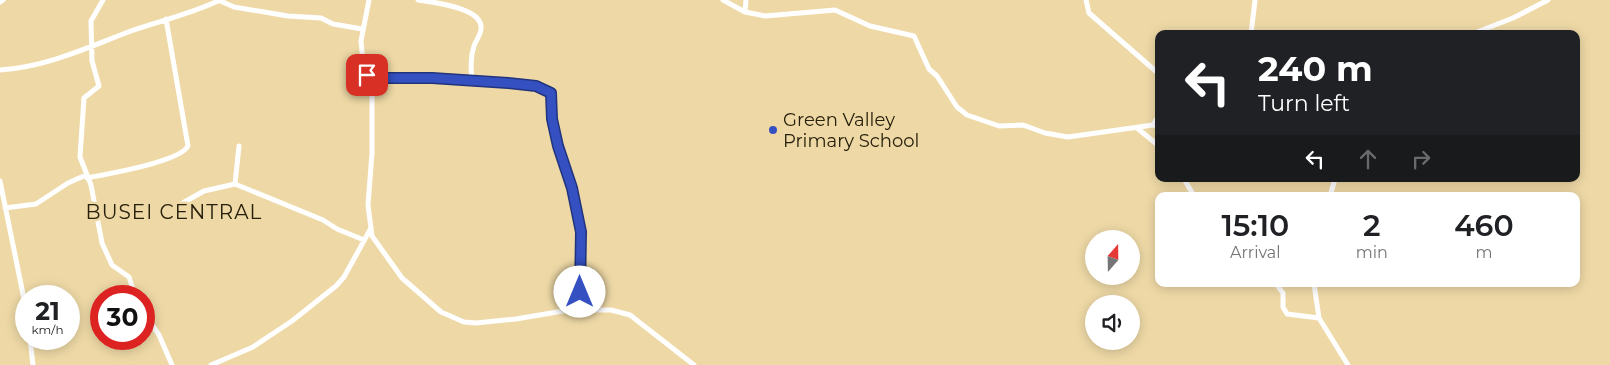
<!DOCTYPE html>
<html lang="en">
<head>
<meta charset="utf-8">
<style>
	:root { --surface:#fff; --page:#f2f2f2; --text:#202124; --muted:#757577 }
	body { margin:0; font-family:Montserrat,sans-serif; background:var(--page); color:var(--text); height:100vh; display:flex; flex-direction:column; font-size:19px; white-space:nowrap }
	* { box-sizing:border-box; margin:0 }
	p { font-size:16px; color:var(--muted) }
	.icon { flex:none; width:28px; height:28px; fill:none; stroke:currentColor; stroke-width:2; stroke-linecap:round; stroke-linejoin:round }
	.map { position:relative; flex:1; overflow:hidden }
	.side { position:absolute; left:1155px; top:192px; width:425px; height:95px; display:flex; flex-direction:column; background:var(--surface); border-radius:10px; box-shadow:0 2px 12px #0003 }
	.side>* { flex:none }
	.guide { position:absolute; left:1155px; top:30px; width:425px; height:152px; border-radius:10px; box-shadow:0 2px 12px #0003; background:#202124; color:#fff; overflow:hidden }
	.needle { width:32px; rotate:20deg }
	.fabs { position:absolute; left:1085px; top:230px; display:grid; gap:10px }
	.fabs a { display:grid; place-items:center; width:55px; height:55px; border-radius:50%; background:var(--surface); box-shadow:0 2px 12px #0003; font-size:25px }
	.speed { position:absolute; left:15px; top:285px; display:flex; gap:10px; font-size:25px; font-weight:700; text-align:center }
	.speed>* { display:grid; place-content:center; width:65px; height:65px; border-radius:50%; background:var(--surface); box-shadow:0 2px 12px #0003; line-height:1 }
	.speed small { font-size:12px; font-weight:400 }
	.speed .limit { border:8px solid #d22; background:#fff; color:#111 }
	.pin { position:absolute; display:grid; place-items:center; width:42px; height:42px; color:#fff; margin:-21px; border-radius:10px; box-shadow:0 2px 8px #0006 }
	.me { position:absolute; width:55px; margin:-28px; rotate:0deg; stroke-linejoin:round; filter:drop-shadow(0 0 4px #0008) }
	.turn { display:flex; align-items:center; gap:18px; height:105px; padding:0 20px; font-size:22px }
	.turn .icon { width:65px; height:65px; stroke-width:2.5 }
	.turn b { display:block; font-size:35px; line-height:42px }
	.lanes { display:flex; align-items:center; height:48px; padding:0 20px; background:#0003; justify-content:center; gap:25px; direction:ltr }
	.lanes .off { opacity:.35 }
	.eta { display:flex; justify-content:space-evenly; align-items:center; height:85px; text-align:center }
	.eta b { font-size:30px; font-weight:600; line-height:35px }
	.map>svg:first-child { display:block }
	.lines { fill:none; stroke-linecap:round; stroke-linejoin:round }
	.minor { stroke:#fff; stroke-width:5 }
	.route-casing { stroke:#22347d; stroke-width:12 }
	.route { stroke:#3450c1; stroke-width:9 }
	.poi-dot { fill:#3450c1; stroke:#eed9a6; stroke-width:2 }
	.labels { text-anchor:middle; stroke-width:5; stroke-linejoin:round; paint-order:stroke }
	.poi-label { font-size:18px; fill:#27200c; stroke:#eed9a6; text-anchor:start }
	.quarter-label { font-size:20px; letter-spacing:1px; fill:#27200c; stroke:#eed9a6 }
</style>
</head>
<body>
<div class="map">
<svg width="1610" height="365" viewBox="0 0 1610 365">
	<rect width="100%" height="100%" fill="#eed9a6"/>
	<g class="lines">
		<path class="minor" d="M103,0L91,21L92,61L99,86L84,98L80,157L91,185L102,243L112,265L129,277L135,296
			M218,0L234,7L288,16L321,18L333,24L362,29
			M369,0L361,41L363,62L372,91V153L368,205L372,236L402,278L441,312L464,322L476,323L516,319L569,310H611L630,315L694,365
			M418,0C433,2 483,8 481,28C481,35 476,40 474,46C470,58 471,69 472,81
			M723,0L745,12L765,16L835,10L870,26L914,36L929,69L937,76L957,107L967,115L999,126L1023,125L1045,133L1068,137L1153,125L1159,127
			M1086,0L1089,13L1159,74
			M0,2L3,0
			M745,12L746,0
			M1251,34L1255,0
			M1472,34L1513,18L1548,0
			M0,70C47,67 88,47 131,31C160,21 190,14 218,1
			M367,75L384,78H432L508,83L536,86L551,93L555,134L561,158L572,188L581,231L580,292L583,310
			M1153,125L1159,115
			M1137,128L1159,146
			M239,146L235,184L323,220L337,229L364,240
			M87,178C107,174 180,162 188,146L166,19
			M1184,179L1194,196
			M0,181L26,309
			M1330,196L1335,179
			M179,205L204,191L235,184
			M5,208L36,204L68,183L86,175
			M1276,284L1283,293V307L1287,314L1319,318
			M1314,284L1319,318L1348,365
			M144,313L159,335L172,365
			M30,339L33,365
			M211,365L253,347L292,321L336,286L344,277L371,228"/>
	</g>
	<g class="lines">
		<defs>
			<path id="route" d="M367,75L384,78H432L508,83L536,86L551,93L552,119L558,146L572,188L581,232L580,292"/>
		</defs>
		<use href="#route" class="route-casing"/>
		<use href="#route" class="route"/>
	</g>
	<circle class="poi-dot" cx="773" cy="130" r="5"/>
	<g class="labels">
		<g class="poi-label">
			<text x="783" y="126">Green Valley<tspan x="783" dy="21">Primary School</tspan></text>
		</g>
		<g class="quarter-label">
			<text x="174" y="219">BUSEI CENTRAL</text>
		</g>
	</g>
</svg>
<div class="fabs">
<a><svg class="needle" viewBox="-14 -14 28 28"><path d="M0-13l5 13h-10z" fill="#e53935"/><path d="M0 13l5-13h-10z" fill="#757577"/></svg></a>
<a><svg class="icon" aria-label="sound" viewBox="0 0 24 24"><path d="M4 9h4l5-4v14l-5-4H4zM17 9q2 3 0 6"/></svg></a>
</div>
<div class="speed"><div>21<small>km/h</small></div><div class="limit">30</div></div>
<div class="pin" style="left:367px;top:75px;background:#d93025"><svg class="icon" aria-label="arrive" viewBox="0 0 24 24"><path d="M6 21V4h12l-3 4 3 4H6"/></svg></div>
<svg class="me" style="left:580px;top:292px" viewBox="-20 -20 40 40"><circle r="19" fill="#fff"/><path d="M0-13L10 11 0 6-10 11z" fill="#3450c1"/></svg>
<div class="guide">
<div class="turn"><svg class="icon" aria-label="left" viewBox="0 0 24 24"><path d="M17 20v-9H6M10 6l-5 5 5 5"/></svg><div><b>240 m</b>Turn left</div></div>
<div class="lanes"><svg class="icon" aria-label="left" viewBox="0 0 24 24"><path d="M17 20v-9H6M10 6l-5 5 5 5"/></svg><svg class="icon off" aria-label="ahead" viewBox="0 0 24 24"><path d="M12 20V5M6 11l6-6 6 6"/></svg><svg class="icon off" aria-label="right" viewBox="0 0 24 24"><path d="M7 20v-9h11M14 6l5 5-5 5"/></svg></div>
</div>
<section class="side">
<div class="eta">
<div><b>15:10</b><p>Arrival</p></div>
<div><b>2</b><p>min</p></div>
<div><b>460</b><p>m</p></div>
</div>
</section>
</div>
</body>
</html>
